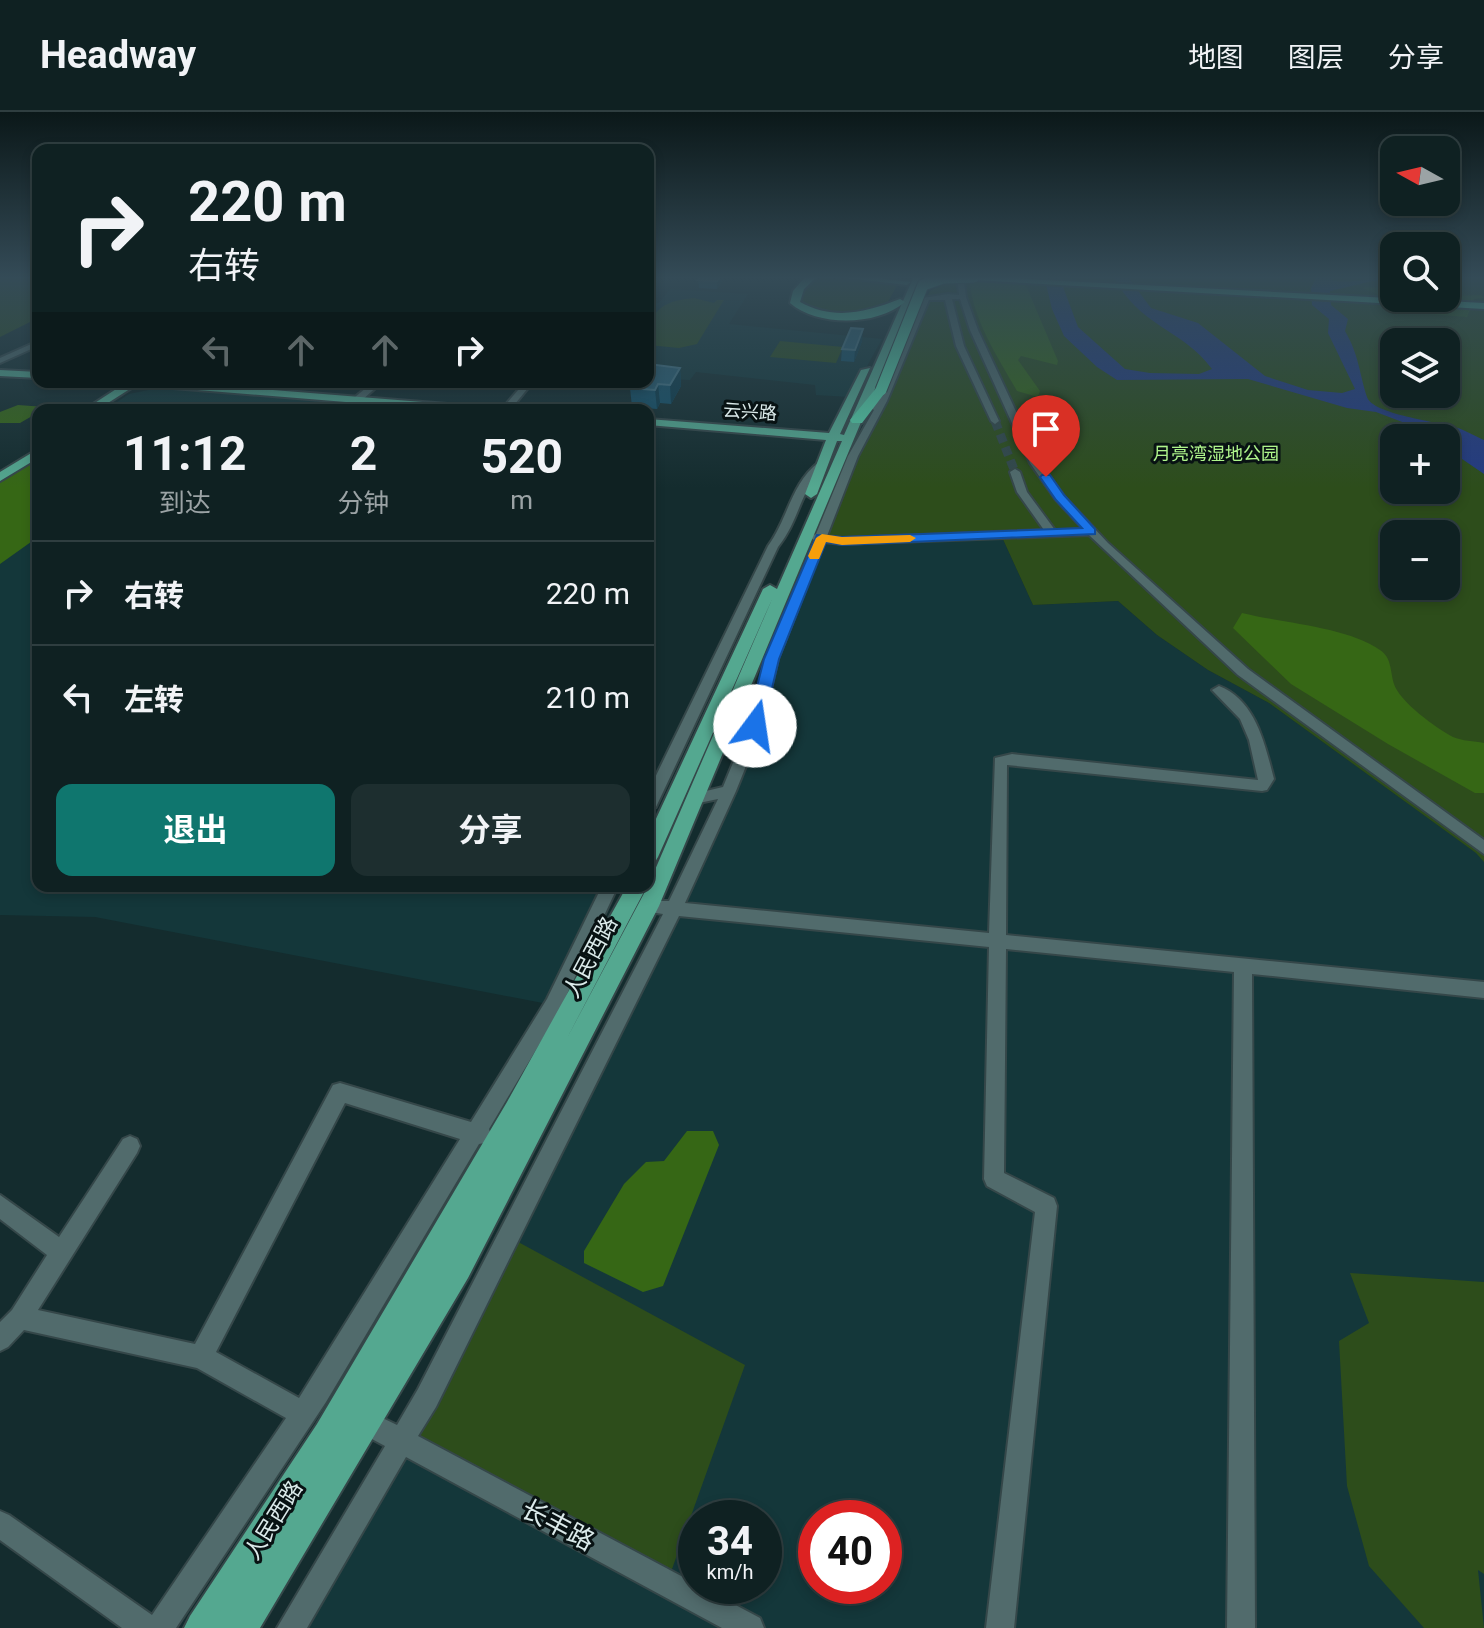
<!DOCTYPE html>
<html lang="zh">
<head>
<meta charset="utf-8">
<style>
	:root { --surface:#0f2122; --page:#1d2e2f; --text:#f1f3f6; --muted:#9ba3a5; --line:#2f3e40; --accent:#0f766e }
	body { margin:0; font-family:Roboto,"Noto Sans SC",sans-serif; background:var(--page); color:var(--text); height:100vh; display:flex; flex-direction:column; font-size:30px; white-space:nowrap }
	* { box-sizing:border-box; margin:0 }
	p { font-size:26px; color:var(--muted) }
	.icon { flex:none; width:44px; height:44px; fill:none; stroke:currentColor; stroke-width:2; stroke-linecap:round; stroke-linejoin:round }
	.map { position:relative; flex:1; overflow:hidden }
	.side { position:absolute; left:32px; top:292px; width:622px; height:488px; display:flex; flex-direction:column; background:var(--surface); border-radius:16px; box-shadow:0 4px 12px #0003,0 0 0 2px var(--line) }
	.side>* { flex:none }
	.banner { position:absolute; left:32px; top:32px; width:622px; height:244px; border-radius:16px; box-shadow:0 4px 12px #0003,0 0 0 2px var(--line); background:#0f2122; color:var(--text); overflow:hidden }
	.needle { width:52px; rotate:278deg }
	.controls { position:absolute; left:1380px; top:24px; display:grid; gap:16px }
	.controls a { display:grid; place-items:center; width:80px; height:80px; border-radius:16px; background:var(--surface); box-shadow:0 4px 12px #0003,0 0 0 2px var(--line); font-size:40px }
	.speed { position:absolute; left:678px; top:1388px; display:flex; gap:16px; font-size:40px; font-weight:700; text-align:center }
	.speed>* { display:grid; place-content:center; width:104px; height:104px; border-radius:50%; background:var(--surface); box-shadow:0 4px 12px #0003,0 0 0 2px var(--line); line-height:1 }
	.speed small { font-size:20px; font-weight:400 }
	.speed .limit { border:12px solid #d22; background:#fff; color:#111 }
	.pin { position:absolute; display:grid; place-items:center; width:68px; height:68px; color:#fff; margin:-82px -34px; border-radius:50% 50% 50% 0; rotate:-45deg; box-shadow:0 0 8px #0007 }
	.pin .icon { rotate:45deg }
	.me { position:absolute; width:88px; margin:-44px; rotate:14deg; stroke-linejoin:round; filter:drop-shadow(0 0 6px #0008) }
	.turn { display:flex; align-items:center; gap:28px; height:168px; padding:0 24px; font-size:36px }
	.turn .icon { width:104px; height:104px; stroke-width:2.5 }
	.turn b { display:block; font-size:56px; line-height:68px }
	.lanes { display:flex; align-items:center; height:76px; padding:0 24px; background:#0003; justify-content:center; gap:40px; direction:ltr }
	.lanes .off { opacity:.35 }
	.eta { display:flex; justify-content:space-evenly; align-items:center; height:136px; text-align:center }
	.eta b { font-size:48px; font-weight:700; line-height:56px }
	.cta { display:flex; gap:16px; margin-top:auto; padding:16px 24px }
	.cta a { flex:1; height:92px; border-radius:16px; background:var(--accent); color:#fff; font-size:32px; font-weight:700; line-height:92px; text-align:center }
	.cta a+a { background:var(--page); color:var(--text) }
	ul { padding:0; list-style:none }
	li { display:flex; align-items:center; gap:24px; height:104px; padding:0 24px; border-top:2px solid var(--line) }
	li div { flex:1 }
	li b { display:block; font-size:30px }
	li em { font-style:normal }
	header { display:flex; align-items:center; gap:48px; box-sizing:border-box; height:112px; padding:0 40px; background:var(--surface); border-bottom:2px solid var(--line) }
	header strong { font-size:38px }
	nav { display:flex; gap:44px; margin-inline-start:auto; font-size:28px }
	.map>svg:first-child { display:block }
	.built { fill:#14373a; fill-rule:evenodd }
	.green { fill:#2d4d1b; fill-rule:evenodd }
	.forest { fill:#366715 }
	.water { fill:#243b82 }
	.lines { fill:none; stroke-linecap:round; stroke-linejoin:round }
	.minor-tunnel { stroke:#32484a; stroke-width:9; stroke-dasharray:9 5; stroke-linecap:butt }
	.minor-casing { stroke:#354749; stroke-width:4 }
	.major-casing { stroke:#354749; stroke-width:4 }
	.highway-casing { stroke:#354749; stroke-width:4 }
	.minor { fill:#516b6c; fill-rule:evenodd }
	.major { fill:#54a890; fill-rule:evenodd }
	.highway { fill:#56d0a8; fill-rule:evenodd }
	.highway-bridge-casing { stroke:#354749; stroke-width:13; stroke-linecap:butt }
	.highway-bridge { stroke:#56d0a8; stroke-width:11 }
	.wall { fill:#145069 }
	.shaded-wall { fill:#0b3a4b }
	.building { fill:#296077; stroke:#457689; stroke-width:2 }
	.route { fill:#1a73e8; stroke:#114b97; stroke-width:2 }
	.slow { fill:#f59e0b }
	.labels { text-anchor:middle; stroke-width:6; stroke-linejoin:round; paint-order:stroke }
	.far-street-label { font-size:18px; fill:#dbeaea; stroke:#081213 }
	.far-park-label { font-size:18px; fill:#aef48b; stroke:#081213 }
	.street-label { font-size:22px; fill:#dbeaea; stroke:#081213 }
	.near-street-label { font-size:26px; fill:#dbeaea; stroke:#081213 }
</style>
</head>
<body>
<header>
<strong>Headway</strong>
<nav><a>地图</a><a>图层</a><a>分享</a></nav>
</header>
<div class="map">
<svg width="1484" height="1516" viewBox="0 0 1484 1516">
	<rect width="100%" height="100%" fill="#142c2e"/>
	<path class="built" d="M670,177L748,182L729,212L882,227L850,285L816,283L815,273L696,260L690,268L648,266V190L659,191Z
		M172,273L485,298H105L129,282Z
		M38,341V774H610L553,893L95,805L0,803V365Z
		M1001,423L1033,493L1118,489L1157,523L1208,558L1269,591L1475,740L1484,736V1516H291L509,1125L729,679L772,547L822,426ZM696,1406H764V1474H696ZM816,1406H884V1474H816Z"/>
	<path class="green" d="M0,164H38V206L0,225Z
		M823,164L899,170L884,197C859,200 818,209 800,188L810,170Z
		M944,164H1394V186H1446V164H1484V750L1476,741L1269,591L1208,558L1157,523L1118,489L1033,493L1001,423L842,429L822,426L853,344L883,289L926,186L931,178L939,175ZM1394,230H1446V282H1394ZM1394,326H1446V378H1394ZM1394,422H1446V474H1394Z
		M694,186L714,191L717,188H724L697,232L679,236L648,233C648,199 661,189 694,186Z
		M780,229L843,235L836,251L770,245Z
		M509,1125L745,1253L667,1471L401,1329Z
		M1350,1161L1484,1170V1462L1478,1458L1484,1516H1424L1369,1454L1347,1374L1339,1229L1369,1211Z"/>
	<path class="forest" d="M969,164H1022L1058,249L1057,253L1021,244L1018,248L1040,279L1038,285L1017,279C996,242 972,207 969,164Z
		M1370,175L1394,177V186L1481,183L1484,186L1474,187L1467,205L1389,199L1383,184L1362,176Z
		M18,293L45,295L46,296L20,311H0V300Z
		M38,341V425L0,452V365Z
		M1242,501C1282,511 1348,515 1380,538C1392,546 1390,559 1394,572C1399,589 1437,617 1453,625C1462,629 1474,629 1484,631V681H1475L1388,632L1291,572L1233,516Z
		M687,1019H713L719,1033L663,1174L643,1180L584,1151V1139L624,1072L646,1050L664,1049Z"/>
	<path class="water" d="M1044,164H1059L1078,215L1125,257L1150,261L1199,262L1212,257C1183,217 1136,213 1114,164H1127L1151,196L1198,211L1265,264L1308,278L1342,281L1355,277L1328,221L1329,207L1312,193L1311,176L1317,164H1332V168C1351,173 1374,164 1394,164L1330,179L1331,193L1348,207L1345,219C1359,243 1359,260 1367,285C1372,302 1438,310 1455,315C1465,318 1475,324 1484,328V362L1446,336V326H1430L1418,316L1376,300L1347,296L1248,267L1117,268L1097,255L1064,224L1052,197Z"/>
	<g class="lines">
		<path class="minor-tunnel" d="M995,309L1015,360"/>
		<defs>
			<path id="minor" d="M957,164H963L966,185L978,218L1040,351L1064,384L1108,431L1248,557L1484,728V742L1238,563L1089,423L842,432L824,430L778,547L762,614L736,679L685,791L989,821L995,646L1012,642L1258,668L1249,628L1240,607L1212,578L1219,574C1256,588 1265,633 1274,667L1267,678L1262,679L1007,653L1006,823L1484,870V886L1252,862L1255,1516H1227L1234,860L1006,837L1004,1061L1054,1086L1057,1094L1014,1516H986L1035,1100L987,1074L984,1067L989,835L679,804L436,1295L418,1324L760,1506L764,1516H722L406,1345L307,1516H277L385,1334L357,1319L354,1310L357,1301L366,1298L397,1313L418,1277L663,802L643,799L641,794L643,789H669L718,687L694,692L687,687L689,683L723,675L747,617L722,613L720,610L727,605L750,609L766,547L814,428L809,425L816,422L848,344L874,298L870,295L879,288L923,186L948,182L959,183ZM952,187H960L970,218L1030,351L1056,388L1083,417L1055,418L1027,380L1020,360L1015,357L1010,360L1017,380L1044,418L842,426L827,424L858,344L887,289L929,188H945L956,234L991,309L995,312L999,309L964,234Z
				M38,229V234L0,251V246Z
				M239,270H249L236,280H230V276Z
				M264,270H273L258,282H252V278Z
				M373,270H382L360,290H354V286Z
				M525,270H533L510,298H501Z
				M819,350L827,352C798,380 801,406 778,435L656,695L648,700V680L768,434C788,407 791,371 819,350Z
				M602,774H618L559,899L489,1017L491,1023L488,1030L479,1032L326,1290L176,1516H122L0,1428V1399L9,1403L152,1503L286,1306L197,1256L24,1218L8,1235L0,1239V1210L12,1198L47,1143L0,1107V1083L59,1125L123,1027L130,1024L137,1027L140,1034L137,1041L38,1198L195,1232L333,973L340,971L471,1010L547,887ZM345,991L460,1027L299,1286L216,1240Z"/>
			<path id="major" d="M829,164H860L911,170L907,173Z
				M914,164H922L659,794L468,1166L260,1516H184L190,1504L317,1312L507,990L627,774H647L566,928L648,774L773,485L658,745L655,750L648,753V724L763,477L770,473L777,477L842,329H837L817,382L811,386L805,382L826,328L648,313V307L829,321L861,258L870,256L840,322L844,323Z
				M0,258L38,260V266L0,264Z
				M127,270H171L485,295L490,298H444L136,273L97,298H84Z
				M38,337V346L0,369V360Z"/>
			<path id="highway" d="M806,164H818L804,177L800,190C835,209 866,200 900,187L905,190C877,214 818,215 790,191L793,179Z
				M970,164L1484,191V197L974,168Z
				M877,275L887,278L862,311H852L850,308Z"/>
		</defs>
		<use href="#minor" class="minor-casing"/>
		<use href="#major" class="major-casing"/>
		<use href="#highway" class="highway-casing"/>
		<use href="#minor" class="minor"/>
		<use href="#major" class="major"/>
		<use href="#highway" class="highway"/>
		<defs>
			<path id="highway-bridge" d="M881,278L923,173L943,166L974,165"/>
		</defs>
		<use href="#highway-bridge" class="highway-bridge-casing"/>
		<use href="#highway-bridge" class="highway-bridge"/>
	</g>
	<path class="wall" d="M701,164H725L717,177L699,176L698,168Z
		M862,229L854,250L841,249L842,237Z
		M680,256L681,274L671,292L660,291L657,297L632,295L630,276Z"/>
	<path class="shaded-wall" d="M720,164H725L717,177V169Z
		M863,217L862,229L854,250L855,238Z
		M680,256L681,274L671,292L670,273Z
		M658,272L660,291L657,297L655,278Z"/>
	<path class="building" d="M701,164H720L717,169L698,168Z
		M851,216L863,217L855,238L842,237Z
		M648,252L680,256L670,273L658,272L655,278L630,276L633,270H648Z"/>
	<linearGradient id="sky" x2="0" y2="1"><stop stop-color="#0b1819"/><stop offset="0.44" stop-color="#344b57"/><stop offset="1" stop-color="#344b57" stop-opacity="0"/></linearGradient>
	<rect width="1484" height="376" fill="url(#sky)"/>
	<path class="route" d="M1042,363H1050L1064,383L1095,417V422L842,433L826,430L779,547L763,614L755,619L750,617L747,614L764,547L817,423L842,425L1082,416L1056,388L1040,365Z"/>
	<path class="slow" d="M822,422L842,425L910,423L916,426L910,430L842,433L826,430L819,447H810L808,444L816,426Z"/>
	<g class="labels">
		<g class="far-street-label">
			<text transform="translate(750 300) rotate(4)" y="6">云兴路</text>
		</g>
		<g class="far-park-label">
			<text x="1216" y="348">月亮湾湿地公园</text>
		</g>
		<g class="street-label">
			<text transform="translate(590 845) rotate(-62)" y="8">人民西路</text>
			<text transform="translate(273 1408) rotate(-58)" y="8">人民西路</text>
		</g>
		<g class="near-street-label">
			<text transform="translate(558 1413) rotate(28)" y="9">长丰路</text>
		</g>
	</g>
</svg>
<div class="controls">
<a><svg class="needle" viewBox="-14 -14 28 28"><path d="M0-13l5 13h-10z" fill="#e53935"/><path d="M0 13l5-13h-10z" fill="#9ba3a5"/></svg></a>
<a><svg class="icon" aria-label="search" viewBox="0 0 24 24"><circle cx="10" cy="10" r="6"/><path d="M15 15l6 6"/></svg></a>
<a><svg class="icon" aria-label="layers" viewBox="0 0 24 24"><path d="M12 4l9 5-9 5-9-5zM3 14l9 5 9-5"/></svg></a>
<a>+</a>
<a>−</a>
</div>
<div class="speed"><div>34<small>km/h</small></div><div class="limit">40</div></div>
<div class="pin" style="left:1046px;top:365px;background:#d93025"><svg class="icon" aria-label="arrive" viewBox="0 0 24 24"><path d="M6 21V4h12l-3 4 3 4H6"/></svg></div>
<svg class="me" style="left:755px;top:614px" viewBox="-20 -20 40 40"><circle r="19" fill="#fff"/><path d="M0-13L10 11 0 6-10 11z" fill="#1a73e8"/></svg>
<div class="banner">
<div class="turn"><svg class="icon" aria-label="right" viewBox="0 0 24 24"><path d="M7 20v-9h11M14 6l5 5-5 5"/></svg><div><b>220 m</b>右转</div></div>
<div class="lanes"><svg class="icon off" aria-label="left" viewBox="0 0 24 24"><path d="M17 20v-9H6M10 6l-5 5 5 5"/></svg><svg class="icon off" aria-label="ahead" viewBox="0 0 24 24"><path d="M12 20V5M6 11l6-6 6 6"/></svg><svg class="icon off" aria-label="ahead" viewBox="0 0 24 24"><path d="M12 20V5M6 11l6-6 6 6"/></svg><svg class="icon" aria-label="right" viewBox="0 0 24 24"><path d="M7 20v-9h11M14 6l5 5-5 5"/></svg></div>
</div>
<section class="side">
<div class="eta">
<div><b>11:12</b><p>到达</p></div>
<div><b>2</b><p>分钟</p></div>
<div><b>520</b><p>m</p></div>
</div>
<ul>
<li><svg class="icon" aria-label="right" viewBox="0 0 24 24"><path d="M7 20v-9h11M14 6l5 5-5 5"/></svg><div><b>右转</b></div><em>220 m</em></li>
<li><svg class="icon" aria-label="left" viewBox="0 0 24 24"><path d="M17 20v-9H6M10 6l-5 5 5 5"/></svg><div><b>左转</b></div><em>210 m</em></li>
</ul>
<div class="cta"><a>退出</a><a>分享</a></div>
</section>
</div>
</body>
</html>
